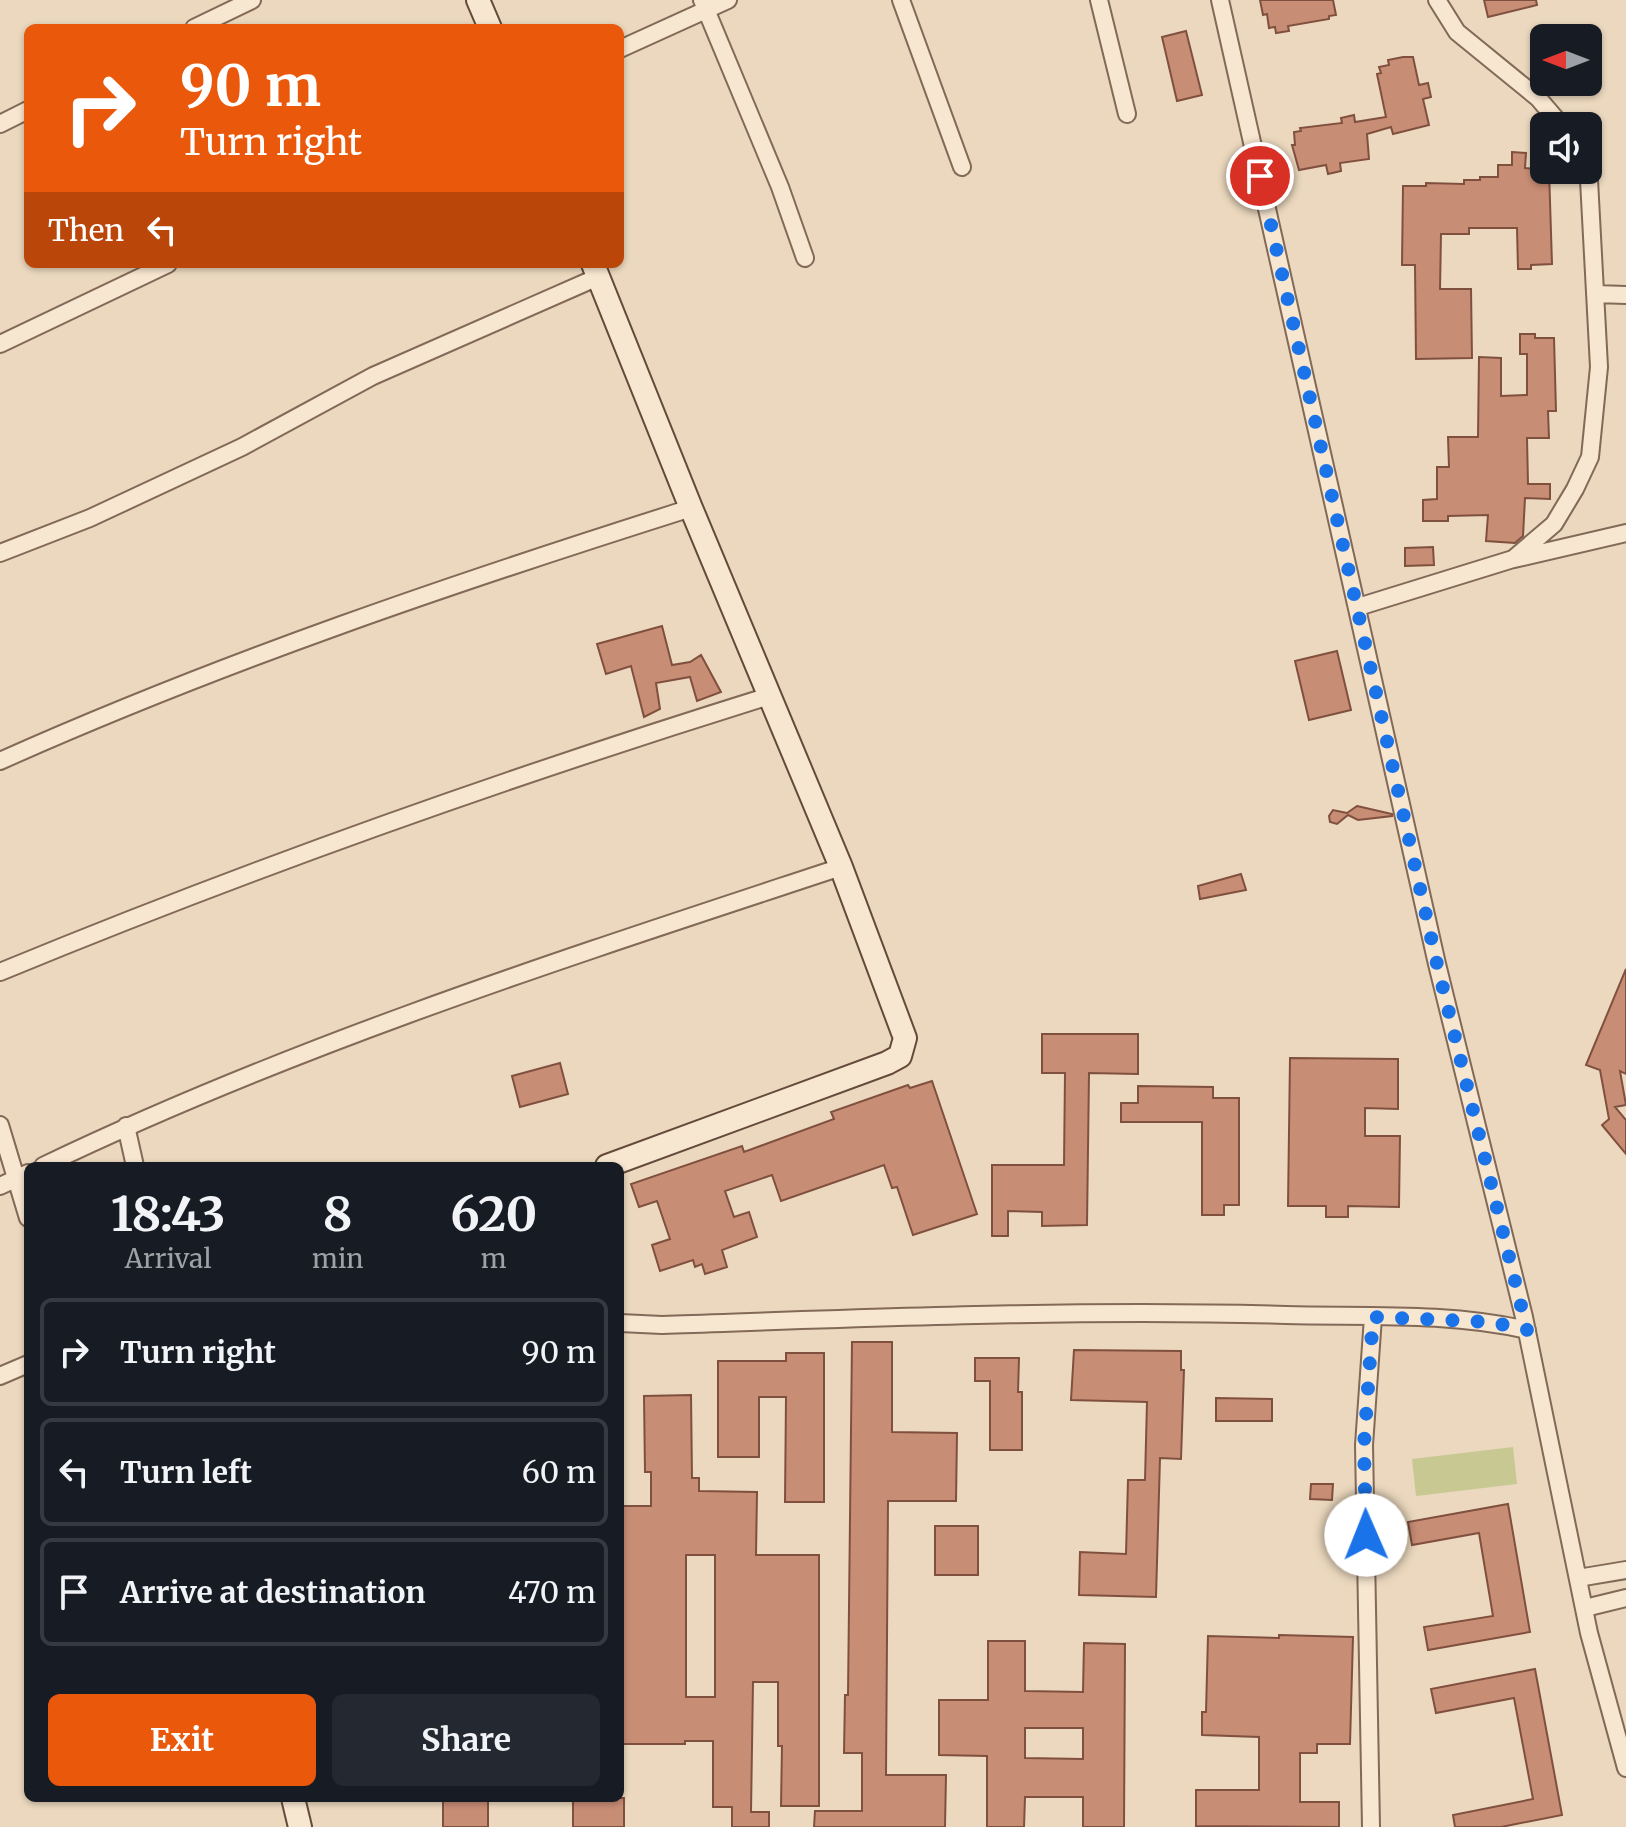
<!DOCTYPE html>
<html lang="en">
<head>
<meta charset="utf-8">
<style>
	:root { --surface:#171b24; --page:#242831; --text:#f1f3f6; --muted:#9ea1a6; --line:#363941; --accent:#ea580c }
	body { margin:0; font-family:Merriweather,serif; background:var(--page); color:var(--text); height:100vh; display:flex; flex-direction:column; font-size:30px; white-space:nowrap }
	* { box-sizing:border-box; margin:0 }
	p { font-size:26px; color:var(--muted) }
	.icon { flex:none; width:44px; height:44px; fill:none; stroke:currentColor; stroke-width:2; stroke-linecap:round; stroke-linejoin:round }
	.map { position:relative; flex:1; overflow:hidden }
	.drawer { position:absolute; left:24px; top:1162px; width:600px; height:640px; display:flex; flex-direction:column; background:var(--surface); border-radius:12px; box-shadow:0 2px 6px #0004 }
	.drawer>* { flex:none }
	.guide { position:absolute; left:24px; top:24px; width:600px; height:244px; border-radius:12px; box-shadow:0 2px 6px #0004; background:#ea580c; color:#fff; overflow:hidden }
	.needle { width:52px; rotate:270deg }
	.controls { position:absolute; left:1530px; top:24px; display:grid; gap:16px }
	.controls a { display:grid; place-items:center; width:72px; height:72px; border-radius:12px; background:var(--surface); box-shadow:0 2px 6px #0004; font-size:40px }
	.pin { position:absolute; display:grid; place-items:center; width:68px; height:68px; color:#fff; margin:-34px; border:4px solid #fff; border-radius:50%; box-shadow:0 2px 8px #0007 }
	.me { position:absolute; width:88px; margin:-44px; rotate:359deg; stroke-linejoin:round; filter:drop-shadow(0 0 6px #0008) }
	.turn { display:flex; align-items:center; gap:28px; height:168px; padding:0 24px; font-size:36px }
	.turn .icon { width:104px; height:104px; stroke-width:2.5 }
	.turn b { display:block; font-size:56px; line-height:68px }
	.then { display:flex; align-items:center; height:76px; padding:0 24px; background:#0003; gap:16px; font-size:30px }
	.eta { display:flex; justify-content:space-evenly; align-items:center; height:136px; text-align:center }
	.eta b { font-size:48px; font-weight:700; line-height:56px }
	.action { display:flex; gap:16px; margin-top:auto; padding:16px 24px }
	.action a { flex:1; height:92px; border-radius:12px; background:var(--accent); color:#fff; font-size:32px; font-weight:700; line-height:92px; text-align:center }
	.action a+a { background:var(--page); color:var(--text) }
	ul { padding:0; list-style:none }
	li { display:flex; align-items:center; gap:24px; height:108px; margin:0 16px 12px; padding:0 8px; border:4px solid var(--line); border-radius:12px }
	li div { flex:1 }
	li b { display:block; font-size:30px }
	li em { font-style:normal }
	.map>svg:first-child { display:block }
	.green { fill:#c8c893 }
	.building { fill:#c88d75; stroke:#80503f; stroke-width:2; fill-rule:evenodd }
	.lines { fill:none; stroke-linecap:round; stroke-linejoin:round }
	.minor-casing { stroke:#826958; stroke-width:20 }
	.secondary-casing { stroke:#644a3b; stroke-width:26 }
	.minor { stroke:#f7e6d0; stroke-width:16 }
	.secondary { stroke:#f7e6d0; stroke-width:22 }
	.route { stroke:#1a73e8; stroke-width:14; stroke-dasharray:0 25.2 }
</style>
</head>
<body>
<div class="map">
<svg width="1626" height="1827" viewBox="0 0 1626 1827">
	<rect width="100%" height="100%" fill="#ebd8be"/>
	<path class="green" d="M1513,1447L1517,1484L1416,1496L1412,1459Z"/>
	<path class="building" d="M1260,0H1333L1336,15L1329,16V19L1288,26L1289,31L1276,33L1275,27L1269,28L1267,14L1263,15Z
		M1484,0H1536L1537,5L1488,17Z
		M1186,31L1202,95L1177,101L1162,37Z
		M1403,57H1413L1419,85L1428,83L1431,97L1423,99L1429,125L1393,134L1391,127L1367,134L1369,159L1340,163L1341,171L1328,174L1326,165L1299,170L1292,145H1295L1294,132L1301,131L1300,128L1342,123L1341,118L1354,115L1355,122L1386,117L1377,74L1381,73L1379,67L1389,65L1388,60Z
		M1512,152L1526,153L1525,168L1549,170L1552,264L1531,265V269H1518L1517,228H1469V234H1441L1440,289H1471L1472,358L1416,359L1415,265H1402L1403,186H1426V183L1464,184V180H1480V177H1498V165H1512Z
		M1520,334H1535V338H1554L1556,411H1548L1549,438H1527L1528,484H1550V499L1525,498L1523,536L1515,543L1486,541L1488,515L1448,516V521H1423V500L1437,499V467H1449L1448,437H1478L1479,357L1501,358V396L1527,395V354H1520Z
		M1433,547L1434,565L1405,566V548Z
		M662,626L672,665L690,662L701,655L721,692L697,701L690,677L656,683L660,709L644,717L631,666L606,674L597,644Z
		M1337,651L1351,710L1309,720L1295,661Z
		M1357,806L1392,814V816L1358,820L1348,815L1337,824L1330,822L1329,816L1333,810L1347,813Z
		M1241,874L1246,890L1200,899L1198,886Z
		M1626,969V1074L1620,1071L1626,1105L1615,1107L1626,1120V1154L1602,1125L1609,1119L1600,1070L1586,1065Z
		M1042,1034H1138V1074L1089,1073L1087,1225L1042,1226V1212L1008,1211V1236H992V1165H1064L1065,1073H1042Z
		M1290,1058L1398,1059V1109L1365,1108V1136H1400L1399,1207L1348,1206V1217H1326V1206H1288Z
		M560,1063L568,1094L520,1107L512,1076Z
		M932,1081L977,1214L913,1235L897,1187L892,1188L884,1165L781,1201L772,1175L725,1191L734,1217L749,1212L757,1237L722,1250L727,1267L705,1274L702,1264L695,1267L693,1260L660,1271L652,1245L670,1239L657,1201L639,1207L631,1184L742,1146L744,1152L834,1119L831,1112L908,1085L910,1088Z
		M1138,1086L1213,1087V1098H1239V1205H1224V1215H1202V1122H1121V1103H1138Z
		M852,1342H892V1432L957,1433L956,1501H888L886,1775H946L945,1827H814L815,1811H862V1753H844L845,1695H848Z
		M1074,1350L1181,1351V1370H1184L1181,1459L1160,1458L1156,1597L1079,1595L1080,1552L1126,1554L1128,1480H1145L1147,1402L1071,1400Z
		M786,1353H824V1502H785L786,1397H759V1457H718V1361H786Z
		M975,1358H1019L1018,1392H1022V1450H990V1381H975Z
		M691,1395L692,1478H699V1491L757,1492L756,1555H819V1806H781L782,1746H778V1682H753L751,1812H769V1827H732V1807H713V1741H685V1744H620V1506H651V1472H645L644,1396ZM686,1555H715V1697H686Z
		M1216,1398L1272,1399V1421H1216Z
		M1311,1484H1333L1332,1500L1310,1499Z
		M1508,1504L1530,1632L1428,1650L1424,1627L1493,1616L1479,1533L1412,1545L1408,1522Z
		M935,1526H978V1575H935Z
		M1279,1635L1353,1637L1350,1744H1317V1753H1300V1802H1339V1827L1196,1826V1790H1259V1737L1202,1735V1712H1206L1208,1636L1279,1638Z
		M988,1641H1025V1691L1083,1692L1084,1643L1125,1644L1124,1827H1083V1797H1025L1024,1827H987V1756L939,1755V1700H988ZM1025,1728H1083V1759L1025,1758Z
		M1535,1669L1562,1815L1501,1827H1455L1453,1815L1533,1799L1514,1698L1436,1713L1431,1689Z
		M443,1798H488V1827H443Z
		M573,1798H624V1827H573Z"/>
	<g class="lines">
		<defs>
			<path id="minor" d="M702,0L780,187L805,258
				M901,0L962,167
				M1099,0L1127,114
				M1220,0L1437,964L1524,1317L1589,1633L1626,1768
				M1437,0L1457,32L1538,98L1562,126
				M194,28L252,0
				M620,49L728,0
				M0,124L28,110
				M1596,294L1626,295
				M0,344L168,264
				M0,553L90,518L242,447L373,376L598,277
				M1514,559L1626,533
				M1358,607L1513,559L1554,524L1575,489L1590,457L1599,367L1589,180L1584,170
				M0,761C224,661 457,582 691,508
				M0,972C252,868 509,777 769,696
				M0,1125L28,1218
				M126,1126L135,1166
				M43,1166C299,1043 572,956 841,867
				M0,1186L28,1173
				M620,1323L662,1325C870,1318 1078,1309 1286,1315C1365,1317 1449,1312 1527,1330
				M0,1376L28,1364
				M1578,1578L1626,1570
				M1585,1608L1626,1598
				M1371,1827L1364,1445L1373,1317"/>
			<path id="secondary" d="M478,0L490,28
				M593,264L691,508L841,867L905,1038L900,1056L887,1063L607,1166
				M293,1798L300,1827"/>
		</defs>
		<use href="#minor" class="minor-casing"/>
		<use href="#secondary" class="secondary-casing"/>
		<use href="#minor" class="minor"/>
		<use href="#secondary" class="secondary"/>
	</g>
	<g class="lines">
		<path class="route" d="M1260,176L1437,964L1527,1330L1491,1322L1373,1317L1364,1445L1366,1535"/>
	</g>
</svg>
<div class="controls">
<a><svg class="needle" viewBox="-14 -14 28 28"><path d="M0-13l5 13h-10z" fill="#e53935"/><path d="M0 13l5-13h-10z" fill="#9ea1a6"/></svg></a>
<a><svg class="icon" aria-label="sound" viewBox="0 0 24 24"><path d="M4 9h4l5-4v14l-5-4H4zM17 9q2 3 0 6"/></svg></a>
</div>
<div class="pin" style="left:1260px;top:176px;background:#d93025"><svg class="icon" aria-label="arrive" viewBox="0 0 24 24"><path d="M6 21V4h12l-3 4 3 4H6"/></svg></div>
<svg class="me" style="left:1366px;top:1535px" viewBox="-20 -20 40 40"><circle r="19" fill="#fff"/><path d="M0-13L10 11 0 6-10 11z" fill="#1a73e8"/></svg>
<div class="guide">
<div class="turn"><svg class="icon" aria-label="right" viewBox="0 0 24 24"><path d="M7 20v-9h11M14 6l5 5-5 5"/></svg><div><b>90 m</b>Turn right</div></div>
<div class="then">Then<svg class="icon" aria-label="left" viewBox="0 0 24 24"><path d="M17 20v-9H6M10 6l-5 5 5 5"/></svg></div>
</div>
<section class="drawer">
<div class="eta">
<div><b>18:43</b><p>Arrival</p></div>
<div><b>8</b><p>min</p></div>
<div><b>620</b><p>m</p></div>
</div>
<ul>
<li><svg class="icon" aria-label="right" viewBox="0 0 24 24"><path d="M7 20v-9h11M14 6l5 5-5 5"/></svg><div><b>Turn right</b></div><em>90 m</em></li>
<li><svg class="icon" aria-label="left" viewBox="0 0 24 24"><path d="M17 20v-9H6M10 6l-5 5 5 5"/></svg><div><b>Turn left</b></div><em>60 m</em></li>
<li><svg class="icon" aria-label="arrive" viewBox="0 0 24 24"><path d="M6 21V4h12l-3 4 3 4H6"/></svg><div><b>Arrive at destination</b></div><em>470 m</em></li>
</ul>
<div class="action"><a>Exit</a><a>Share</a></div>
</section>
</div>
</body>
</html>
